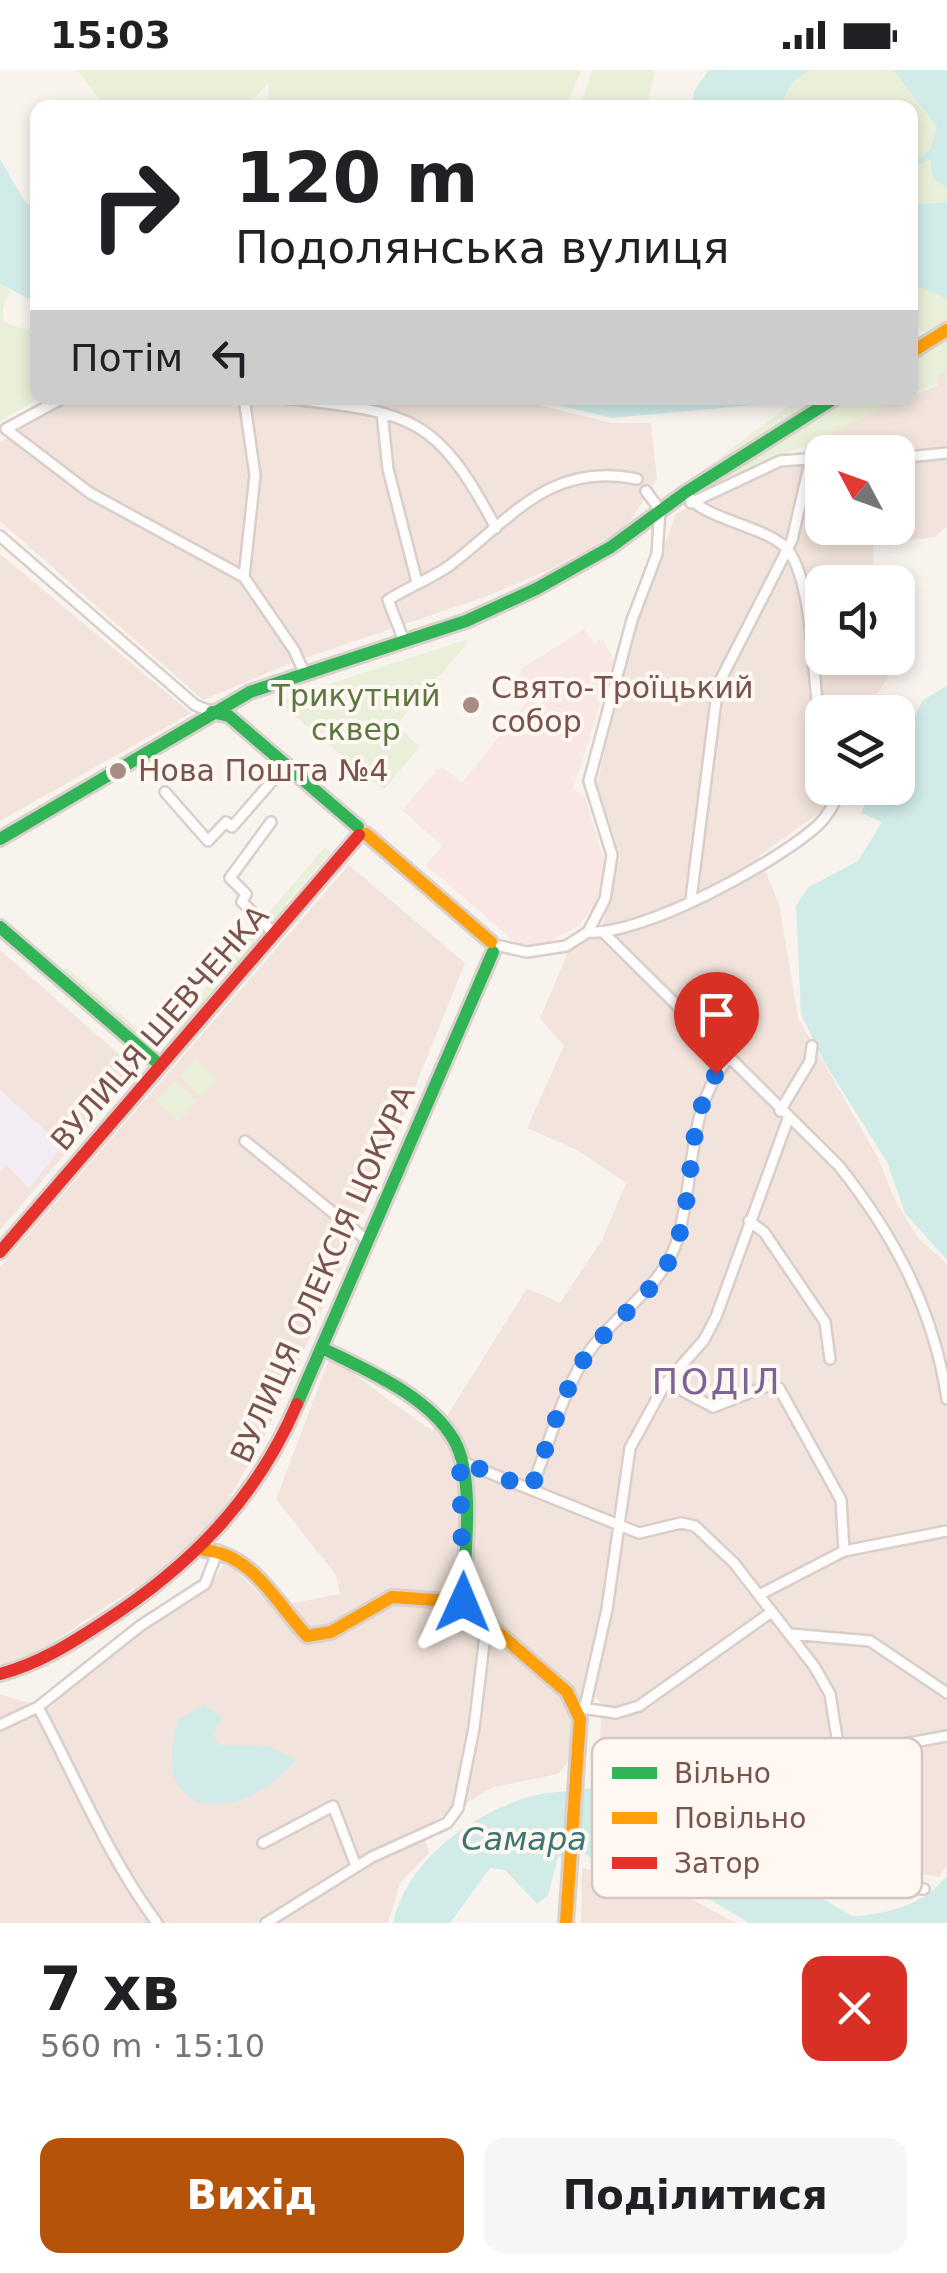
<!DOCTYPE html>
<html lang="uk">
<head>
<meta charset="utf-8">
<style>
	:root { --surface:#fff; --page:#f6f6f6; --text:#202124; --muted:#757577; --accent:#b45309 }
	body { margin:0; font-family:"DejaVu Sans",sans-serif; background:var(--page); color:var(--text); height:100vh; display:flex; flex-direction:column; font-size:38px; white-space:nowrap }
	* { box-sizing:border-box; margin:0 }
	p { font-size:32px; color:var(--muted) }
	.icon { flex:none; width:55px; height:55px; fill:none; stroke:currentColor; stroke-width:2; stroke-linecap:round; stroke-linejoin:round }
	.map { position:relative; height:1853px; overflow:hidden }
	.sheet { display:flex; flex-direction:column; background:var(--surface); flex:1 }
	.sheet>* { flex:none }
	.hud { position:absolute; left:30px; top:30px; width:888px; height:305px; border-radius:20px; box-shadow:0 5px 15px #0003; background:#fff; color:var(--text); overflow:hidden }
	.needle { width:65px; rotate:311deg }
	.fabs { position:absolute; left:805px; top:365px; display:grid; gap:20px }
	.fabs a { display:grid; place-items:center; width:110px; height:110px; border-radius:20px; background:var(--surface); box-shadow:0 5px 15px #0003; font-size:50px }
	.pin { position:absolute; display:grid; place-items:center; width:85px; height:85px; color:#fff; margin:-102px -42px; border-radius:50% 50% 50% 0; rotate:-45deg; box-shadow:0 0 10px #0007 }
	.pin .icon { rotate:45deg }
	.me { position:absolute; width:110px; margin:-55px; rotate:1deg; stroke-linejoin:round; filter:drop-shadow(0 0 8px #0008) }
	.turn { display:flex; align-items:center; gap:35px; height:210px; padding:0 40px; font-size:45px }
	.turn .icon { width:130px; height:130px; stroke-width:2.5 }
	.turn b { display:block; font-size:70px; line-height:85px }
	.then { display:flex; align-items:center; height:95px; padding:0 40px; background:#0003; gap:20px; font-size:38px }
	.round { display:grid; place-items:center; flex:none; width:105px; height:105px; border-radius:20px; background:var(--page) }
	.overview { display:flex; align-items:center; justify-content:space-between; height:170px; padding:0 40px }
	h1 { font-size:60px; font-weight:700; line-height:75px }
	.primary-button { display:flex; gap:20px; margin-top:auto; padding:20px 40px }
	.primary-button a { flex:1; height:115px; border-radius:20px; background:var(--accent); color:#fff; font-size:40px; font-weight:700; line-height:115px; text-align:center }
	.primary-button a+a { background:var(--page); color:var(--text) }
	.status { display:flex; justify-content:space-between; align-items:center; height:70px; padding:0 50px; background:var(--surface); direction:ltr }
	.status svg { height:28px; fill:currentColor }
	.map>svg:first-child { display:block }
	.residential { fill:#f2e4dc; fill-rule:evenodd }
	.commercial { fill:#f8e7e2 }
	.education { fill:#f4ecf5 }
	.green { fill:#eaefd9 }
	.water { fill:#d0ebe8 }
	.lines { fill:none; stroke-linecap:round; stroke-linejoin:round }
	.street-casing { stroke:#d8ceca; stroke-width:14 }
	.fast-casing { stroke:#dad0cc; stroke-width:18 }
	.slow-casing { stroke:#dad0cc; stroke-width:18 }
	.jam-casing { stroke:#dad0cc; stroke-width:18 }
	.street { stroke:#fefdfc; stroke-width:9 }
	.fast { stroke:#30b455; stroke-width:12 }
	.slow { stroke:#ff9f0a; stroke-width:12 }
	.jam { stroke:#e5322d; stroke-width:12 }
	.route { stroke:#1a73e8; stroke-width:18; stroke-dasharray:0 32.4 }
	.poi-dot { fill:#a68c85; stroke:#fff7f1; stroke-width:4 }
	.labels { text-anchor:middle; stroke-width:8; stroke-linejoin:round; paint-order:stroke }
	.poi-label { font-size:30px; fill:#79544d; stroke:#fff7f1; text-anchor:start }
	.park-label { font-size:30px; fill:#5c7841; stroke:#fff7f1 }
	.street-label { font-size:30px; fill:#79544d; stroke:#fff7f1 }
	.water-label { font-size:32px; font-style:italic; fill:#3c7674; stroke:#fff7f1 }
	.quarter-label { font-size:35px; letter-spacing:2.5px; fill:#7b6594; stroke:#fff7f1 }
	.key { fill:#fff7f1; stroke:#d7c6c0; stroke-width:2.5 }
	.key-label { font-size:28px; fill:#79544d }
</style>
</head>
<body>
<div class="status"><b>15:03</b><svg viewBox="0 0 49 12"><path d="M0 12V9h3v3zM5 12V6h3v6zM10 12V3h3v9zM15 12V0h3v12zM26 1h20v11H26zM47 4h2v5h-2z"/></svg></div>
<div class="map">
<svg width="947" height="1853" viewBox="0 0 947 1853">
	<rect width="100%" height="100%" fill="#f9f3ee"/>
	<path class="residential" d="M947,301V456L935,467L873,475L875,508L889,512H822V588H898V564L912,566L867,642H822V718H829L822,741L759,786L779,834L798,948L878,1088L895,1130L918,1168L947,1194V1795L939,1807L904,1801L832,1771L744,1759L600,1672L602,1634L583,1615L573,1686L558,1704L494,1717L422,1758L429,1783L400,1813L388,1853H0V1624L48,1639L128,1569L205,1522L224,1495L235,1500L273,1537L340,1524L336,1505L276,1429L330,1287L432,1361L445,1349L527,1218L560,1233L602,1170L626,1113L579,1081L527,1058L564,976L540,948L569,880L603,853L620,786L597,714L635,553L676,444L760,402L802,395L806,369L938,315L936,305ZM822,382H898V458H822Z
		M70,328H510L611,353H651L657,409L625,459L553,498L485,527L293,592L203,630L0,451V372Z
		M0,484L191,643L0,751Z
		M349,795L465,893L346,1188L260,1376L219,1445L178,1489L9,1601H0V1197Z
		M0,880L137,1000L0,1160Z
		M582,1798L659,1812L736,1853H581Z"/>
	<path class="commercial" d="M584,559L594,574L602,569L614,590L573,718L585,727L607,801L600,830L577,857L541,876L516,873L426,795L442,776L402,740L438,699L444,698L462,713L529,629L540,636L545,628L520,608L521,599Z"/>
	<path class="education" d="M0,1020L63,1076L29,1118L6,1095L0,1100Z"/>
	<path class="green" d="M77,0H582L564,38L268,37L269,12L247,37H105Z
		M592,0H655L647,37L580,38Z
		M809,0H893L937,57L930,80L919,88L910,86V38H781L791,13Z
		M923,90L933,92L934,108L947,118V132L910,135V97Z
		M910,213L947,229V251L926,264L910,252Z
		M0,214L11,221L3,237V252L37,263L40,328L0,351Z
		M947,268V301L936,305L939,314L910,324V290Z
		M799,328H820L690,410Z
		M850,328H902L827,366L705,419Z
		M465,570L468,573L396,655L420,677L383,720L277,631Z
		M325,777L331,782L286,833L288,839L276,853H269L264,848Z
		M259,855L266,864L230,906L221,899Z
		M66,897L152,971L147,978L61,903Z
		M212,910L219,922L181,966L168,963Z
		M195,989L218,1009L201,1027L179,1006Z
		M175,1011L197,1031L179,1051L157,1031Z"/>
	<path class="water" d="M709,0H809L791,13L781,37H692L694,21Z
		M893,0H947V118L933,108L930,90L910,97V86L919,88L930,80L937,57Z
		M0,89L24,130L37,142V233L0,214Z
		M947,132V229L910,213V135Z
		M530,328H773L754,335L612,348Z
		M947,616V1190L905,1143L887,1092L823,990L801,944L796,836L807,818L858,791L882,752L861,743L866,732L878,728L882,718H898V663L910,655L923,630Z
		M203,1635L222,1647L213,1664L219,1675L268,1676L296,1689C275,1716 232,1745 196,1731C188,1728 179,1716 173,1709L172,1679L178,1650Z
		M599,1718L653,1723L690,1751L852,1846C886,1845 927,1834 947,1805V1853H749L658,1798L596,1790L584,1784L558,1787L548,1825L537,1834L505,1800L490,1798L450,1853H393C407,1792 465,1749 522,1729C545,1721 574,1721 599,1718Z"/>
	<g class="lines">
		<defs>
			<path id="street" d="M63,328L6,359L90,423L244,507
				M244,328L255,405L244,507L294,580L304,602
				M284,328C409,343 435,342 496,458
				M382,343L388,399L417,512
				M898,388L947,383
				M686,422C698,448 759,454 784,476C816,504 813,633 822,677
				M691,433L780,391L822,388
				M0,466L195,635L212,642
				M404,571L388,530C407,518 430,509 449,496C512,448 550,391 637,409
				M165,722L208,771L226,752L232,757L286,695
				M271,752L230,808L246,824L242,832L274,863
				M691,829L718,615L792,470L811,388
				M588,862C642,866 776,793 817,756C829,745 835,732 841,718
				M604,863L839,1096C894,1165 934,1240 947,1329
				M500,876L527,882L566,876L588,862L605,829L612,785L589,711L632,550L657,484L660,440L646,421
				M780,1041L810,991L812,976
				M245,1071L369,1172
				M749,1151L764,1162L825,1252L830,1289
				M672,1304L683,1321L713,1337L767,1316L779,1318L841,1430L844,1481
				M460,1391L639,1463L681,1453L695,1456L734,1493L814,1596L830,1624L838,1674
				M531,1419C548,1378 560,1329 583,1291C609,1247 661,1221 677,1171C696,1109 685,1041 728,989
				M759,1525L844,1481L947,1461
				M791,1564L870,1571L947,1623
				M38,1637C77,1710 108,1787 157,1853
				M585,1637L607,1539L630,1378L665,1314L704,1270L716,1247L788,1049
				M581,1638L616,1643L639,1636L770,1543
				M0,1655L38,1637L140,1556L205,1514L218,1480
				M838,1674L861,1682L947,1666
				M817,1677L811,1746L816,1773L892,1817L924,1819
				M665,1704L755,1677L838,1674
				M263,1773L333,1736L356,1796
				M266,1853L372,1787L447,1753L458,1738L474,1658L486,1557"/>
			<path id="fast" d="M212,642L229,646L358,757
				M0,769L250,622L466,551L536,519L611,477L686,422L835,328
				M0,857L160,995
				M322,1278C366,1300 429,1326 454,1370C476,1408 464,1489 463,1532
				M297,1334L493,882"/>
			<path id="slow" d="M910,283L947,260
				M366,764L491,872
				M204,1480C253,1484 276,1533 307,1566L331,1562L392,1527L463,1532
				M463,1532L567,1622L580,1649L566,1853"/>
			<path id="jam" d="M0,1182L359,765
				M0,1604C38,1594 70,1574 102,1553C189,1497 256,1430 297,1334"/>
		</defs>
		<use href="#street" class="street-casing"/>
		<use href="#fast" class="fast-casing"/>
		<use href="#slow" class="slow-casing"/>
		<use href="#jam" class="jam-casing"/>
		<use href="#street" class="street"/>
		<use href="#fast" class="fast"/>
		<use href="#slow" class="slow"/>
		<use href="#jam" class="jam"/>
	</g>
	<g class="lines">
		<path class="route" d="M463,1532L460,1391L531,1419C547,1379 562,1319 587,1285C611,1252 653,1225 671,1187C698,1129 682,1059 716,1004"/>
	</g>
	<g class="poi-dot">
		<circle cx="471" cy="635" r="10"/>
		<circle cx="118" cy="701" r="10"/>
	</g>
	<g class="labels">
		<g class="poi-label">
			<text x="491" y="628">Свято-Троїцький<tspan x="491" dy="34">собор</tspan></text>
			<text x="138" y="711">Нова Пошта №4</text>
		</g>
		<g class="park-label">
			<text x="356" y="636">Трикутний<tspan x="356" dy="34">сквер</tspan></text>
		</g>
		<g class="street-label">
			<text transform="translate(160 958) rotate(-49)" y="10">ВУЛИЦЯ ШЕВЧЕНКА</text>
			<text transform="translate(323 1204) rotate(-66)" y="10">ВУЛИЦЯ ОЛЕКСІЯ ЦОКУРА</text>
		</g>
		<g class="water-label">
			<text x="524" y="1780">Самара</text>
		</g>
		<g class="quarter-label">
			<text x="717" y="1324">ПОДІЛ</text>
		</g>
	</g>
	<rect x="592" y="1668" width="330" height="160" rx="15" class="key"/>
	<rect x="612" y="1697" width="45" height="12" fill="#30b455"/>
	<rect x="612" y="1742" width="45" height="12" fill="#ff9f0a"/>
	<rect x="612" y="1787" width="45" height="12" fill="#e5322d"/>
	<g class="key-label">
		<text x="674" y="1713">Вільно</text>
		<text x="674" y="1758">Повільно</text>
		<text x="674" y="1803">Затор</text>
	</g>
</svg>
<div class="fabs">
<a><svg class="needle" viewBox="-14 -14 28 28"><path d="M0-13l5 13h-10z" fill="#e53935"/><path d="M0 13l5-13h-10z" fill="#757577"/></svg></a>
<a><svg class="icon" aria-label="sound" viewBox="0 0 24 24"><path d="M4 9h4l5-4v14l-5-4H4zM17 9q2 3 0 6"/></svg></a>
<a><svg class="icon" aria-label="layers" viewBox="0 0 24 24"><path d="M12 4l9 5-9 5-9-5zM3 14l9 5 9-5"/></svg></a>
</div>
<div class="pin" style="left:716px;top:1004px;background:#d93025"><svg class="icon" aria-label="arrive" viewBox="0 0 24 24"><path d="M6 21V4h12l-3 4 3 4H6"/></svg></div>
<svg class="me" style="left:463px;top:1532px" viewBox="-20 -20 40 40"><path d="M0-17L14 15 0 8-14 15z" fill="#1a73e8" stroke="#fff" stroke-width="4"/></svg>
<div class="hud">
<div class="turn"><svg class="icon" aria-label="right" viewBox="0 0 24 24"><path d="M7 20v-9h11M14 6l5 5-5 5"/></svg><div><b>120 m</b>Подолянська вулиця</div></div>
<div class="then">Потім<svg class="icon" aria-label="left" viewBox="0 0 24 24"><path d="M17 20v-9H6M10 6l-5 5 5 5"/></svg></div>
</div>
</div>
<section class="sheet">
<div class="overview"><div><h1>7 хв</h1><p>560 m · 15:10</p></div><a class="round" style="background:#d93025;color:#fff"><svg class="icon" aria-label="close" viewBox="0 0 24 24"><path d="M6 6l12 12M18 6L6 18"/></svg></a></div>
<div class="primary-button"><a>Вихід</a><a>Поділитися</a></div>
</section>
</body>
</html>
